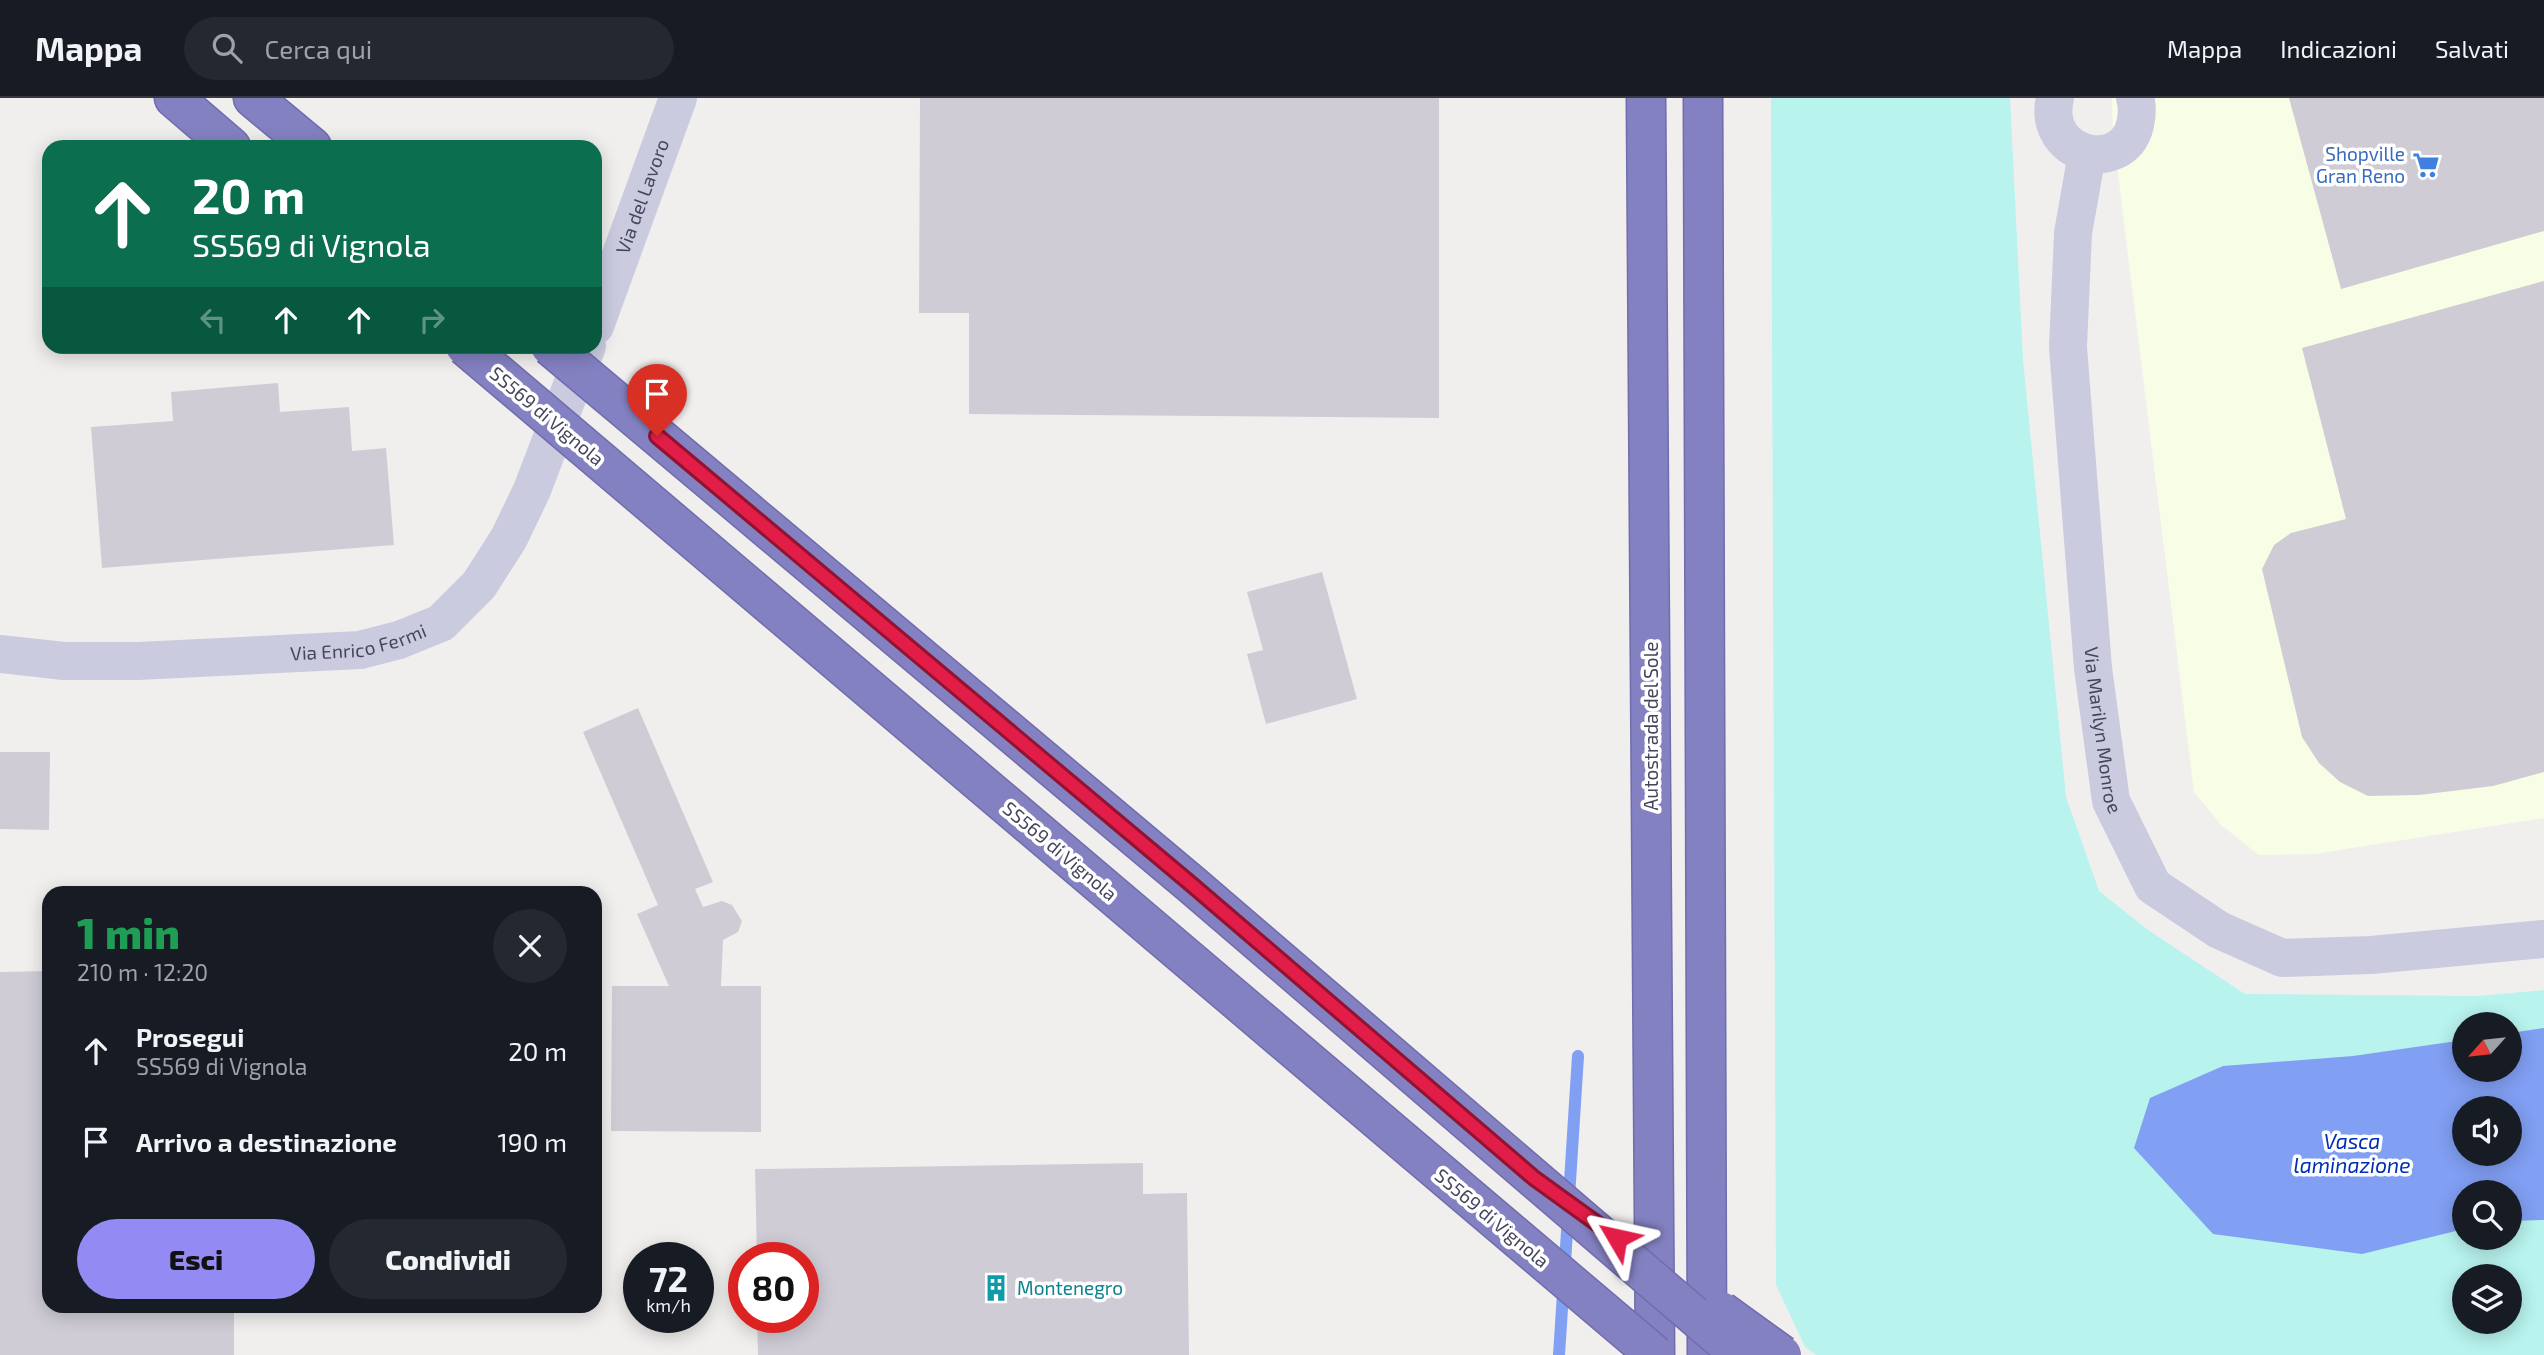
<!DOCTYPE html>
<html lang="it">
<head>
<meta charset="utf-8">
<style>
	:root { --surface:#171b24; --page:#242831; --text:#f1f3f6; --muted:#9ea1a6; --line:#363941; --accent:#938af3 }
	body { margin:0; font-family:"Exo 2",sans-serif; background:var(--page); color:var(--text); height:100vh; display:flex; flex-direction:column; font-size:26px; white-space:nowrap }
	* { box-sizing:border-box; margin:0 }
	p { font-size:23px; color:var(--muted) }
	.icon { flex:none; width:38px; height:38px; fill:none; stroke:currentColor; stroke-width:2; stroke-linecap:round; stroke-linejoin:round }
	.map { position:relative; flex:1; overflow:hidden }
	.drawer { position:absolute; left:42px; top:788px; width:560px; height:427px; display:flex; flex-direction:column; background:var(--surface); border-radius:21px; box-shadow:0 4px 18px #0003 }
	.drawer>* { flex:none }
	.hud { position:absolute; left:42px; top:42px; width:560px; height:214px; border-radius:21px; box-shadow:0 4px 18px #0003; background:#0b6e4f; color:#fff; overflow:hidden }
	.needle { width:46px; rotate:243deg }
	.buttons { position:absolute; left:2452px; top:914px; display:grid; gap:14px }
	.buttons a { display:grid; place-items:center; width:70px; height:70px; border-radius:50%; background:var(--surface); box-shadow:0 4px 18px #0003; font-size:35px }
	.speed { position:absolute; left:623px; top:1144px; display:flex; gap:14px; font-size:35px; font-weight:700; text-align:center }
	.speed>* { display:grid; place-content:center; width:91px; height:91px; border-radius:50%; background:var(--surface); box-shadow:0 4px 18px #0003; line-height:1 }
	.speed small { font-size:18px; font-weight:400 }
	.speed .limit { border:10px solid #d22; background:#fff; color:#111 }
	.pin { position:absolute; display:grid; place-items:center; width:60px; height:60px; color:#fff; margin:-72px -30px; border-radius:50% 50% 50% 0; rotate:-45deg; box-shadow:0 0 7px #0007 }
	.pin .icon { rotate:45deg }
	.me { position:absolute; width:77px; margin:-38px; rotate:306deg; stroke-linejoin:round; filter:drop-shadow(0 0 5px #0008) }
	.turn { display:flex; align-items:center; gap:24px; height:147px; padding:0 35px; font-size:32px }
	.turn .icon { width:91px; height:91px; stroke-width:2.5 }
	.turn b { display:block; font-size:49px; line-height:60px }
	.lanes { display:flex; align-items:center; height:66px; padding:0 35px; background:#0003; justify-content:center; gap:35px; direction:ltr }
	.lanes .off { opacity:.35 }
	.round { display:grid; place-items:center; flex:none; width:74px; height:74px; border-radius:37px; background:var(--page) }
	.overview { display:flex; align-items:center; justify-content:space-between; height:119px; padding:0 35px }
	h1 { font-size:42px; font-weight:800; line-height:52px; color:#1e9e55 }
	.cta { display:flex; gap:14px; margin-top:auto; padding:14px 35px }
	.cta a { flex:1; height:80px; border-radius:42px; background:var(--accent); color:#111; font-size:28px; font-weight:800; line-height:80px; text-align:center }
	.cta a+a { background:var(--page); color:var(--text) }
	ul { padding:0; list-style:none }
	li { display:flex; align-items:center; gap:21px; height:91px; padding:0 35px }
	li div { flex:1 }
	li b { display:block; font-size:26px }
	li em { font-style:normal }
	header { display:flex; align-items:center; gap:42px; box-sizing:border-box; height:98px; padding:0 35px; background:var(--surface); border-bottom:2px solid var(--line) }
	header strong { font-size:33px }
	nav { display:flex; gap:38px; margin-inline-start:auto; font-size:24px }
	.search { width:490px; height:63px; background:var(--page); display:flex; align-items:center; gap:18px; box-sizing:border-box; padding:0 24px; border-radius:38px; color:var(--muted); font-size:26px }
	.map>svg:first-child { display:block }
	.commercial { fill:#f8fde5 }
	.green { fill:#b8f3ee; fill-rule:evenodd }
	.water { fill:#819ff3; fill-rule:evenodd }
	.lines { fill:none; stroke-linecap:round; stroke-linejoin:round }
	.stream { stroke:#819ff3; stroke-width:12 }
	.building { fill:#cfccd6 }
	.highway-casing { stroke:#706cad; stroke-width:41 }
	.minor { stroke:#cbcbe0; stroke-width:38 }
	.highway { stroke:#8481c2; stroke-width:38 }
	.highway-bridge-casing { stroke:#706cad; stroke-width:41; stroke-linecap:butt }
	.highway-bridge { stroke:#8481c2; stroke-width:38 }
	.route-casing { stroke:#92132f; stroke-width:18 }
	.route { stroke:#e11d48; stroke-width:12 }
	.labels { text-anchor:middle; stroke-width:7; stroke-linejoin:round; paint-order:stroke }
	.shop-label { font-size:19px; fill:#366cbe; stroke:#fff; text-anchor:end }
	.street-label { font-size:19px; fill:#45455d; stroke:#fff }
	.culture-label { font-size:19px; fill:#0d838f; stroke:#fff; text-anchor:start }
	.water-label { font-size:21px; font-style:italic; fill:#002eb5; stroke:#fff }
</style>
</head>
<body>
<header>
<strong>Mappa</strong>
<div class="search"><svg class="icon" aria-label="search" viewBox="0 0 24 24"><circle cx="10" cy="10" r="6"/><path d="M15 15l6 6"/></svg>Cerca qui</div>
<nav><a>Mappa</a><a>Indicazioni</a><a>Salvati</a></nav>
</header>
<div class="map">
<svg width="2544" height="1257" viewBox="0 0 2544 1257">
	<rect width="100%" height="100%" fill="#f1efee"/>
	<path class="commercial" d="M2112,0H2544V720L2314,756L2259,757L2221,727L2194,694L2113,35Z"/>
	<path class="green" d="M1771,0H2010L2023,262L2066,699L2099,793L2148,832L2245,896L2478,898L2544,892V1257H1816L1805,1249L1776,1187ZM2464,926H2510V971H2464ZM2464,1010H2510V1055H2464ZM2464,1094H2510V1139H2464ZM2464,1178H2510V1223H2464Z"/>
	<path class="water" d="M2544,930V1122L2510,1123V1094H2464V1131L2362,1156L2213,1136L2134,1050L2150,1000L2223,968L2353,958L2464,942V971H2510V935ZM2464,1010H2510V1055H2464Z"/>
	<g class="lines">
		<path class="stream" d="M1569,1099L1578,958
			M1559,1257L1568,1118"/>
	</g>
	<path class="building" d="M920,0H1439V320L969,316V215H919Z
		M2289,0H2544V133L2341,191Z
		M2544,183V674L2493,688L2419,697L2368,698L2340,684L2319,665L2302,639L2262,471L2274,447L2291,435L2346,421L2302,250Z
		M278,285L280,314L349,309L352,353L386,350L394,447L102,470L91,329L173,323L171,294Z
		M1322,474L1357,601L1266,626L1247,556L1263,552L1247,494Z
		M638,610L713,784L695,791L703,809L722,803L732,807L742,823L738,834L723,842L721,888H761V1034L611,1033L612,888H669L637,816L658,807L583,634Z
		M0,654H50L49,732L0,731Z
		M49,873V1208H234V1257H0V874Z
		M1143,1065V1096L1187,1095L1189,1257H758L757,1220H803V1160H757L755,1071Z"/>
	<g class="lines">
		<defs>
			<path id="highway" d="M174,0L231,49
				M253,0L312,49
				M1646,0L1655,1257
				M1703,0L1707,1257"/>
		</defs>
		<use href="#highway" class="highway-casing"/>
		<g class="minor">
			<path d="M2055,0C2041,58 2122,78 2135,27C2137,18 2138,9 2135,0"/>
			<path id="s1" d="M2087,56L2073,135L2068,249L2093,570L2111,703L2153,788L2219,832L2282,860L2371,857L2544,841"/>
			<path id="s2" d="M595,228L678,0"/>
			<path id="s3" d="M0,556L64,563H138L360,552L399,542L441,525L479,487L509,440L532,392L587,248"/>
		</g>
		<use href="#highway" class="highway"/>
		<defs>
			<path id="highway-bridge" d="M465,248L1655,1257
				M550,248L1191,786L1740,1257
				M1721,1213L1782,1257"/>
		</defs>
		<use href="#highway-bridge" class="highway-bridge-casing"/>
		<use href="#highway-bridge" class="highway-bridge"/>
	</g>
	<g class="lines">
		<defs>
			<path id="route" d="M657,338L1191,786L1534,1080L1617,1140"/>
		</defs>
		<use href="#route" class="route-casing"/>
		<use href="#route" class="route"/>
	</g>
	<defs>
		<symbol id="supermarket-bare" viewBox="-9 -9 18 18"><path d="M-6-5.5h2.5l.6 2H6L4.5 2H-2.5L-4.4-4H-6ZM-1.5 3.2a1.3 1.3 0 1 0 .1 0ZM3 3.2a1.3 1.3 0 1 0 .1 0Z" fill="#3f7fe0" stroke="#fff" stroke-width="2.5" paint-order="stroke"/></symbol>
		<symbol id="building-bare" viewBox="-9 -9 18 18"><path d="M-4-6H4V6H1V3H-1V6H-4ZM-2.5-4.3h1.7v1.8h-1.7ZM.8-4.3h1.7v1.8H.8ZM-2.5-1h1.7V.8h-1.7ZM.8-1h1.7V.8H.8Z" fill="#0f9aa8" stroke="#fff" stroke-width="2.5" paint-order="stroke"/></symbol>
	</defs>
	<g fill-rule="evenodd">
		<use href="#supermarket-bare" x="2407" y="48" width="38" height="38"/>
		<use href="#building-bare" x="977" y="1171" width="38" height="38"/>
	</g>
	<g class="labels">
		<g class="shop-label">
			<text x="2405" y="63">Shopville<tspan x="2405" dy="22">Gran Reno</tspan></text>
		</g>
		<g class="street-label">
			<text dy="7" stroke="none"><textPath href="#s2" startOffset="138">Via del Lavoro</textPath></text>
			<text transform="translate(547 318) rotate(40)" y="7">SS569 di Vignola</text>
			<text dy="7" stroke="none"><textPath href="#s3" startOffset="360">Via Enrico Fermi</textPath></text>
			<text transform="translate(1651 628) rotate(-90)" y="7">Autostrada del Sole</text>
			<text dy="7" stroke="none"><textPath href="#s1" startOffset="579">Via Marilyn Monroe</textPath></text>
			<text transform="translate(1060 753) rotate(40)" y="7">SS569 di Vignola</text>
			<text transform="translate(1492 1120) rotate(40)" y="7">SS569 di Vignola</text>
		</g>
		<g class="culture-label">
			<text x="1017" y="1197">Montenegro</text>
		</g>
		<g class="water-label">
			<text x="2352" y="1051">Vasca<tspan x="2352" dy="24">laminazione</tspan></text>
		</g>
	</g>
</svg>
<div class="buttons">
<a><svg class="needle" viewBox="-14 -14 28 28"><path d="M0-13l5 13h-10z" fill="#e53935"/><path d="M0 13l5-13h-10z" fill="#9ea1a6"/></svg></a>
<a><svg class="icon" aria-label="sound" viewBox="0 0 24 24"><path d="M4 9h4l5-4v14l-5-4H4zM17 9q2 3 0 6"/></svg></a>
<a><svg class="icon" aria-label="search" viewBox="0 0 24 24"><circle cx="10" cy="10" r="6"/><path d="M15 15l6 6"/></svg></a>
<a><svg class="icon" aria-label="layers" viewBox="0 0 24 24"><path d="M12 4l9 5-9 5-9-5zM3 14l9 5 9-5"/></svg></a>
</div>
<div class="speed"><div>72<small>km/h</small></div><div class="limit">80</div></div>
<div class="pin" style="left:657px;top:338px;background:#d93025"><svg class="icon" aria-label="arrive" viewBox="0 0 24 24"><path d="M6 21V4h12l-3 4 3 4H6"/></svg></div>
<svg class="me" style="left:1617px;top:1140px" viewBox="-20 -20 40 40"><path d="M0-17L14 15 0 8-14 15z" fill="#e11d48" stroke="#fff" stroke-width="4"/></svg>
<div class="hud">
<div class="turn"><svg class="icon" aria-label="ahead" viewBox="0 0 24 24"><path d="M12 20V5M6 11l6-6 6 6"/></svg><div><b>20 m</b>SS569 di Vignola</div></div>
<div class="lanes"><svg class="icon off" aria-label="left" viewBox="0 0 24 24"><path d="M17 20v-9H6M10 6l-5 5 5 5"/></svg><svg class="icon" aria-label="ahead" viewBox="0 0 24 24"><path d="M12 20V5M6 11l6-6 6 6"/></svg><svg class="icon" aria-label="ahead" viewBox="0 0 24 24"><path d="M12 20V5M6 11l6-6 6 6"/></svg><svg class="icon off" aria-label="right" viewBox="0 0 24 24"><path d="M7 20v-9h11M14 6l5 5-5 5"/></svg></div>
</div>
<section class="drawer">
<div class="overview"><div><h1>1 min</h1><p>210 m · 12:20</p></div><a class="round"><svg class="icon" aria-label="close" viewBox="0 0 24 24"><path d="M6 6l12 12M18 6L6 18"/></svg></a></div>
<ul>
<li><svg class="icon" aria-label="ahead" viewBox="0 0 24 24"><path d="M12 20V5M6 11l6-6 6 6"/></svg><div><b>Prosegui</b><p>SS569 di Vignola</p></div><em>20 m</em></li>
<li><svg class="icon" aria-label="arrive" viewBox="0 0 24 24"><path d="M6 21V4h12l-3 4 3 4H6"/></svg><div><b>Arrivo a destinazione</b></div><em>190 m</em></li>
</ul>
<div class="cta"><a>Esci</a><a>Condividi</a></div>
</section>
</div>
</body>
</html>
